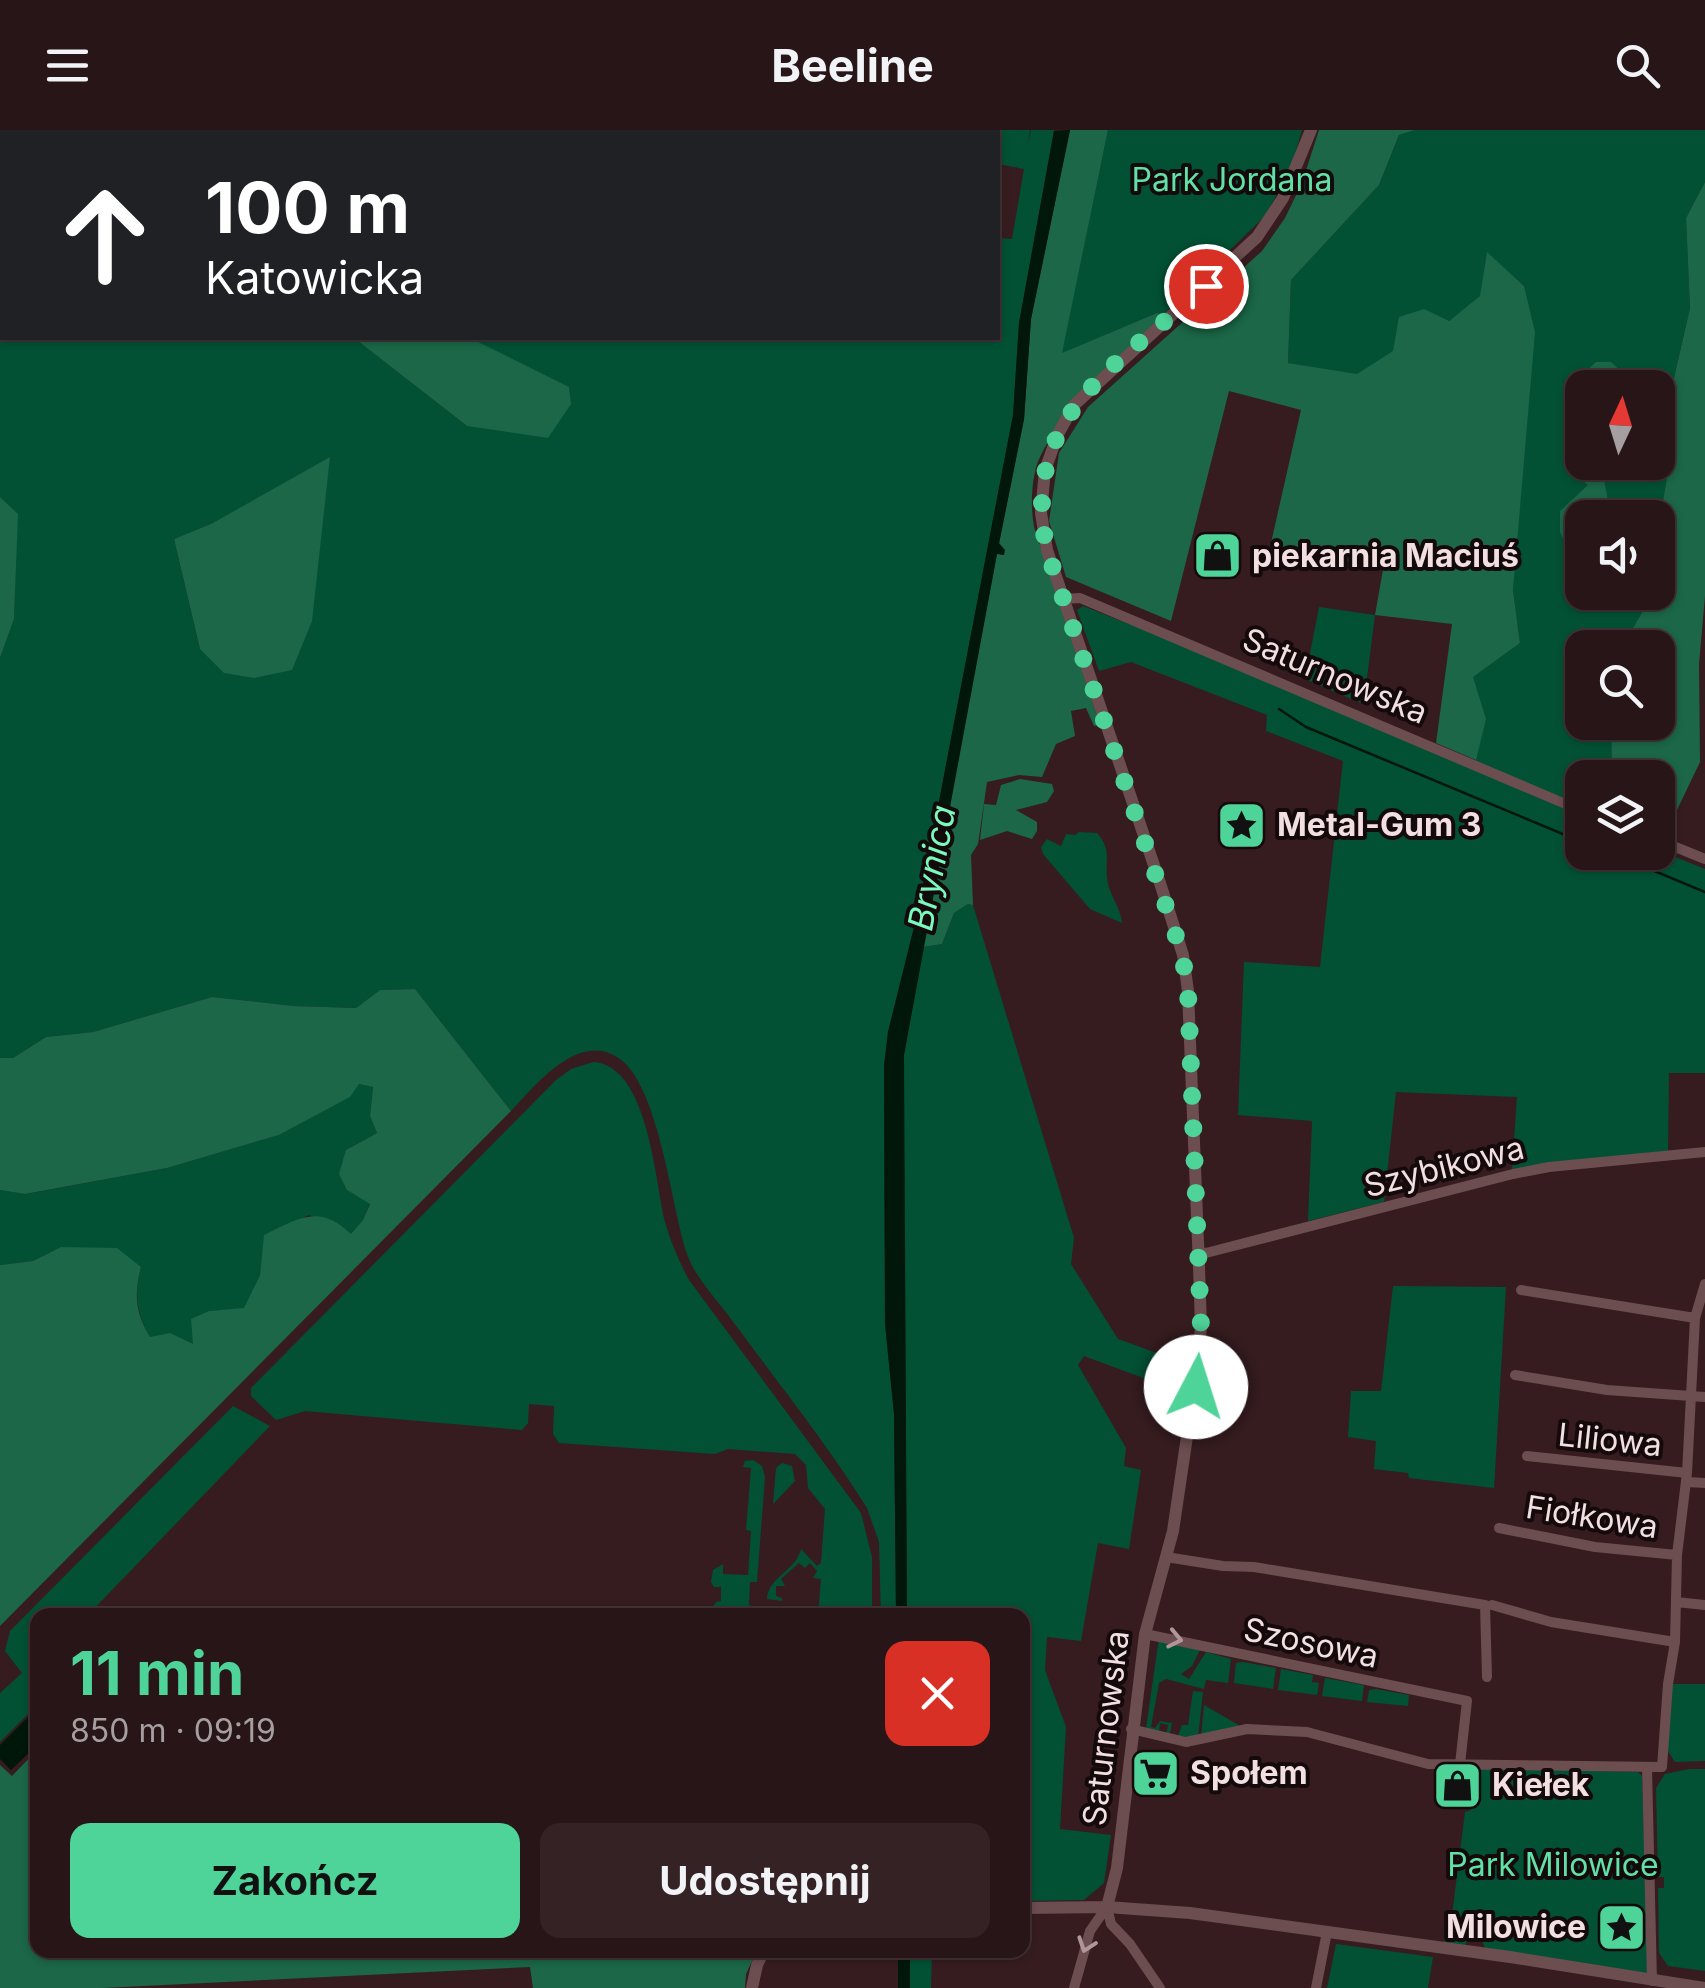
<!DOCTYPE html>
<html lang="pl">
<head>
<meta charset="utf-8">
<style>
	:root { --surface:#281517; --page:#342224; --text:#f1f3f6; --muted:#a59fa1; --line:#443436; --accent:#4ed399 }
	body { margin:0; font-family:Inter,sans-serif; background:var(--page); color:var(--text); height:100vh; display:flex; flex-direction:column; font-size:38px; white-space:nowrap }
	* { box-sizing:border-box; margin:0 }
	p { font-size:32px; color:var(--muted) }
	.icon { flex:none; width:55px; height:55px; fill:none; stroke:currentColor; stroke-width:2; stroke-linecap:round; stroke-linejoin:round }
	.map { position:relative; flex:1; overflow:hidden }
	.drawer { position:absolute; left:30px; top:1478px; width:1000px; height:350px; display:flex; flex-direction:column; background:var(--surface); border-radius:20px; box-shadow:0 2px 8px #0004,0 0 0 2px var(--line) }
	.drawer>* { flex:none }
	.guide { position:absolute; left:0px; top:0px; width:1000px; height:210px; box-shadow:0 2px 8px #0004,0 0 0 2px var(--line); background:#202124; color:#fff; overflow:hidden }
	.needle { width:65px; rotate:4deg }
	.fabs { position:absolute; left:1565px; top:240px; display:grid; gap:20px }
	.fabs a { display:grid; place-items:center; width:110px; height:110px; border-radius:20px; background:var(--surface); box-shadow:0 2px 8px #0004,0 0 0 2px var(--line); font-size:50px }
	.pin { position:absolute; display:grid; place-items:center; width:85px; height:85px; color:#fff; margin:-42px; border:5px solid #fff; border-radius:50%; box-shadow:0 2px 10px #0007 }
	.me { position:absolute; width:110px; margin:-55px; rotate:5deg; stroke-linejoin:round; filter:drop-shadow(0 0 8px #0008) }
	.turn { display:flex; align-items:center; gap:35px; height:210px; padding:0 40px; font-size:45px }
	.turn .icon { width:130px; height:130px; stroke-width:2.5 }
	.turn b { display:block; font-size:70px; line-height:85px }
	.round { display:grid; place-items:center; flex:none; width:105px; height:105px; border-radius:20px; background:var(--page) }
	.summary { display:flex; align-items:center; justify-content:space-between; height:170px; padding:0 40px }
	h1 { font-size:60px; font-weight:700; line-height:75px; color:var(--accent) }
	.cta { display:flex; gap:20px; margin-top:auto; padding:20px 40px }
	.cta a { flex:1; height:115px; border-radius:20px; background:var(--accent); color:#111; font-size:40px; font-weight:700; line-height:115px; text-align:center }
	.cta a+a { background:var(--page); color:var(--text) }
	header { display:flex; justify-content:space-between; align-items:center; height:130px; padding:0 40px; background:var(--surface); font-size:45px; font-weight:700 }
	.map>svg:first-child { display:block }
	.green { fill:#025135; fill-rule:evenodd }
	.forest { fill:#1b6747 }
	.water { fill:#00170a }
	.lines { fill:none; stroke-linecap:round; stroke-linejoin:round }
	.stream { stroke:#00170a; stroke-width:2.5 }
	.minor { stroke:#6c4d50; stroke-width:10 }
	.tertiary { stroke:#6c4d50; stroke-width:12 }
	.oneway { stroke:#af9698 }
	.route { stroke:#4ed399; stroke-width:18; stroke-dasharray:0 32.4 }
	.labels { text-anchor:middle; stroke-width:8; stroke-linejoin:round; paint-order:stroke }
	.park-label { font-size:32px; fill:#60e1a7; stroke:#150a0b }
	.poi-label { font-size:32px; font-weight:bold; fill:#f2dfe1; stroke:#150a0b; text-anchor:start }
	.street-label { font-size:32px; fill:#f2dfe1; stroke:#150a0b }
	.water-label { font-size:35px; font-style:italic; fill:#7af9bd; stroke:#150a0b }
</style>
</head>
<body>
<header><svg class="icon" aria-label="menu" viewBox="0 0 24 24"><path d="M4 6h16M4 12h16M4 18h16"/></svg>Beeline<svg class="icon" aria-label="search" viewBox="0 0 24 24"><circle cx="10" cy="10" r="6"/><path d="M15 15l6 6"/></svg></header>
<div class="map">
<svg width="1705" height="1858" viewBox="0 0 1705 1858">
	<rect width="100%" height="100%" fill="#361c1f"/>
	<path class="green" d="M0,0H118L2,2V208H354L467,296L476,208H998V108L1012,109L1024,39L998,34L1002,0H1030L1028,14L1031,0H1054L1019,193L1013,285L918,781L888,902L884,935L885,1194L894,1284L896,1485H881L879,1412L867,1378C827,1314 779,1254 734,1193C719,1171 696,1150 687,1124C671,1077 659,952 617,927C577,902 535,956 511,981L415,859L380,860L356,878L294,876L212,867L93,902L46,907L13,928H0V528L14,489L17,385L0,367ZM213,393L200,519L174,409Z
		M364,0H901L364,2Z
		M1108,0H1302L1290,42L1264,87L1164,184L1157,183L1061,224Z
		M1415,0H1705V52L1686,88L1690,178L1658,318V258H1582V332L1658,331L1667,347L1658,401V388H1582V462L1647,463L1644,479L1622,517L1582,518V592L1611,593L1612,647L1582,648V722H1658V720L1705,739V943H1669L1668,1021L1512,1039L1517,967L1396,962L1384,1072L1308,1091L1312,991L1238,985L1244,832L1320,837L1343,631L1266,601L1267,585L1131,532L1099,541L1077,480L1083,476L1475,630L1485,589L1472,547L1520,513L1513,460L1524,156L1487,123L1481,166L1449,191L1357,245L1288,233L1291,150L1379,55L1399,5Z
		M1319,477L1375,485L1365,564L1361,573L1305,549Z
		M1079,702L1097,703C1112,720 1105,730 1107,748C1108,763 1121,778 1122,793L1090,779L1043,724L1041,717L1047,709L1061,716L1066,704L1075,705Z
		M968,774L973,775L1074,1108L1071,1134L1118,1209L1190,1235L1189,1265L1084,1226L1078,1235L1126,1318L1124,1336L1141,1340L1129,1419L1098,1413L1081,1511L1047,1507L1045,1540L1066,1597L1060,1699L1111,1705L1104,1753L1084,1770L1023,1771L1022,1485H907L903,970L904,925L923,817L942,814L954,783Z
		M593,932C648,935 655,1050 665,1092C671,1113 679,1131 689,1150L861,1383L872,1427V1485H818L821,1449L813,1448L817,1441L810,1433L805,1438L799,1433L781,1449L785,1456H776V1466L782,1468V1471L767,1469C768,1447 796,1441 801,1419L817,1436L821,1433L825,1379L808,1358L806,1335L795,1324L728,1319L715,1324L559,1313L553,1304L554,1276L529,1274L528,1293L522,1300L305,1281L276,1290L251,1266V1258L556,950L571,939Z
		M358,954L373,957L370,986L377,1003L346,1020L347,1060L370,1073L363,1090L351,1105L309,1085L265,1105L260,1145L244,1179L209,1181L193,1215L150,1207C136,1182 134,1165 141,1137L61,1117L33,1131L0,1135V1060L26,1064L167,1038L279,1005L349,967Z
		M1393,1156L1506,1157L1494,1358L1409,1348L1408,1343L1374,1339L1376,1311L1348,1307L1351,1261H1381Z
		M233,1276L270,1296L88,1485H38L37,1575L0,1612V1563L22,1543L5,1521L10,1501Z
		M753,1330L762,1336L765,1347L757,1452H750L749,1475L755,1477V1485L739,1483V1479L731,1478L727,1485H708L716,1472L721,1471V1457H714L711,1452L713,1440L723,1434V1444L748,1445L751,1401L746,1400L751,1338L743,1337L745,1331Z
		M782,1333L792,1336L795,1351L773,1374L776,1338Z
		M1159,1508L1200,1520L1192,1536L1181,1544L1189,1549L1206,1522L1231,1529L1228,1553L1206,1550L1204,1559L1166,1549L1159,1553L1151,1597L1155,1598L1160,1591L1172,1593L1170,1603H1162L1167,1601L1168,1595L1160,1593L1159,1601L1146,1599Z
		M1243,1532L1276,1538L1273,1559L1234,1553L1236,1533Z
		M1281,1539L1313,1545L1312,1552L1319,1553L1317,1565L1278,1560Z
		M1325,1548L1364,1555L1362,1571L1322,1566Z
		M1670,1554H1705V1631L1675,1632L1666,1618Z
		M1376,1559L1409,1565L1408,1576L1367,1572L1369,1560Z
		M1193,1561L1203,1562L1198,1608L1178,1606L1182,1595H1188Z
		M1204,1575L1242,1597L1201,1607Z
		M1475,1638L1638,1642L1642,1646L1648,1843L1485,1819L1483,1812L1468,1810L1464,1816L1444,1813V1796L1451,1793L1465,1682L1471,1680Z
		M1689,1639H1705V1841L1668,1836L1659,1823L1658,1758H1664V1747H1658L1656,1658L1665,1644Z
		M1336,1814L1433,1827L1428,1858H1327Z
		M910,1820H932L931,1858H910Z"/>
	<path class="forest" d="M208,0H364L211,2Z
		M1070,0H1108L1062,223L1157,183L1164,184C1128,222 1046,293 1035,342C1031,360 1031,379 1034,397L1100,595L1094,596L1086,578L1071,581L1075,606L1056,614L1042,647L1019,645L987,652L978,714L971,725L973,775L968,774L954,783L942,814L923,817L997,423L1004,425L999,414L1024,289L1031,189Z
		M1319,0H1415L1399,5L1379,55L1291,150L1288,233L1357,244L1393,221L1399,187L1424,179L1449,191L1480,166L1487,122L1524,156L1535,202L1513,460L1520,513L1473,547L1486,589L1476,630L1436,613L1452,494L1375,485L1384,434L1328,430L1271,413L1301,280L1229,261L1171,491L1066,447L1049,391L1059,323L1088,277L1262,121L1285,88L1302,53Z
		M1705,52V466L1699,534L1700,632L1664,707L1658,704V648L1612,647L1611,593L1658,592V518L1622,517L1644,479L1647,463L1658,462V401L1667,347L1658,331V318L1690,178L1686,88Z
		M354,208H476V211L569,257L571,274L548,308L467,296Z
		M1596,232H1611L1622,242L1629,257L1582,258V332L1615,333L1604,350L1611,385L1615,387L1582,388V426L1569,422L1560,402V381L1588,355C1558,331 1578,326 1581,299C1583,284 1578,265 1576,250Z
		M330,327L312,491L292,540L254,548L224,543L200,519L174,409L213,393Z
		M0,367L18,384L14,489L0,528Z
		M1020,649L1052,654L1054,661L1047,672L1016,680L1037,692V701L1032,709L1007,701L980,710L984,674L996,675L1001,655Z
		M415,859L511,981L0,1496V1135L33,1131L61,1117L117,1118L141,1137C134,1165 135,1182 150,1207L170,1203L193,1214L191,1189L209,1181L244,1178L260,1145L264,1105C300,1087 320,1074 351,1104L363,1090L370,1074L347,1060L339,1044L346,1020L377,1003L370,986L373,957L359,954L350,967L279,1005L167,1038L25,1064L0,1060V928H13L46,907L93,902L212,867L294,876L356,878L380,860Z
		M37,1620L38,1820H757L746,1844L745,1858H533L530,1837L103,1858H0V1635L12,1646Z"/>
	<path class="water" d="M1070,0L1031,189L1024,289L999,413L1005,420L1004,425L997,424L904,925L907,1485H896L894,1284L885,1194L884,936L888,902L918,781L1013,285L1019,193L1054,1Z
		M37,1578V1615L11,1640L0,1629V1615Z
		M898,1820H910V1858H898Z"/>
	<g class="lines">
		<path class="stream" d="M1279,579L1306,597L1582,712
			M1609,722L1705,762"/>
		<path class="minor" d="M1064,469L1080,468L1582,681
			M1658,710L1705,729
			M1199,1122L1206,1123L1513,1044L1549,1037L1705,1022
			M1521,1160L1695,1188
			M1515,1245L1607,1260L1705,1267
			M1527,1326L1687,1343
			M1687,1352L1705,1353
			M1499,1398L1595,1417L1677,1425
			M1166,1427L1223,1436L1254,1437L1485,1475L1487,1547
			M1676,1472L1705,1475
			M1492,1475L1551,1492L1675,1512
			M1145,1504L1467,1571L1460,1634
			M1131,1599L1186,1612L1247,1599L1307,1602L1428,1634L1662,1637L1668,1554L1675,1512L1677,1425L1687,1343L1695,1188L1705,1154
			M1647,1638L1652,1851
			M1107,1777L1111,1794L1130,1814L1160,1858
			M1074,1858L1090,1801L1106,1778
			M1316,1858L1327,1802"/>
		<path class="tertiary" d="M1107,1777L1117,1738L1145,1504L1173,1401L1197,1239L1201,1197L1199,1137L1188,861L1183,825L1160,753L1047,420L1041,383L1045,340L1058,304L1074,275L1257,107L1283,68L1311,0
			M1022,1778L1107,1777L1190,1783L1510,1827L1705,1858
			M752,1858L757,1835L764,1820"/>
	</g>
	<defs><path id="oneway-chevron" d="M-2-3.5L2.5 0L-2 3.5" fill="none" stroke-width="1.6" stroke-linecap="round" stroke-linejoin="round" transform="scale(2.5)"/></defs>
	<g class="oneway">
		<use href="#oneway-chevron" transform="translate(1175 1509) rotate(12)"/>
		<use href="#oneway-chevron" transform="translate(1086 1815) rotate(109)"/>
	</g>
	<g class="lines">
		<path class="route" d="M1196,1257L1201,1197L1188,861L1182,824L1047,420C1018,285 1120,234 1206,156"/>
	</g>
	<defs>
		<symbol id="shop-square" viewBox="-11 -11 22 22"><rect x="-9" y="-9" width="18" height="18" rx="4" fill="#4ed399" stroke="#150a0b"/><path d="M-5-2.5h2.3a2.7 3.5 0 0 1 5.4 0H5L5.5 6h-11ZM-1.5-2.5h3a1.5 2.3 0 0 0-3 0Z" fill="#111"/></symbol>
		<symbol id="sight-square" viewBox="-11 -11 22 22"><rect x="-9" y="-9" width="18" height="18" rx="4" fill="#4ed399" stroke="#150a0b"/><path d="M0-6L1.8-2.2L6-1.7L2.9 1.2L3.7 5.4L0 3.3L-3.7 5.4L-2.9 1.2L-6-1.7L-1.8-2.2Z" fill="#111"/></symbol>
		<symbol id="supermarket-square" viewBox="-11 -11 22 22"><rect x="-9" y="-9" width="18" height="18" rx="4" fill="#4ed399" stroke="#150a0b"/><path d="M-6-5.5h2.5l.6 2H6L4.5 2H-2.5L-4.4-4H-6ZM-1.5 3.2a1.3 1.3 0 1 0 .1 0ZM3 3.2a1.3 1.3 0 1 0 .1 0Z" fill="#111"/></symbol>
	</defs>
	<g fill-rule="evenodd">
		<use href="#shop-square" x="1190" y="398" width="55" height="55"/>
		<use href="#sight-square" x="1214" y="668" width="55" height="55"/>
		<use href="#supermarket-square" x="1128" y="1616" width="55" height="55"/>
		<use href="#shop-square" x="1430" y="1628" width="55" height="55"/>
		<use href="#sight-square" x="1594" y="1770" width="55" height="55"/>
	</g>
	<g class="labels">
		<g class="park-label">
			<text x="1232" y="61">Park Jordana</text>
			<text x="1553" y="1746">Park Milowice</text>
		</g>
		<g class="poi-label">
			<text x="1252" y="437">piekarnia Maciuś</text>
			<text x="1277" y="706">Metal-Gum 3</text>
			<text x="1190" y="1654">Społem</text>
			<text x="1492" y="1666">Kiełek</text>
			<text x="1586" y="1808" text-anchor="end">Milowice</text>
		</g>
		<g class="street-label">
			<text transform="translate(1335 546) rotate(23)" y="11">Saturnowska</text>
			<text transform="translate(1444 1037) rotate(-14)" y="11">Szybikowa</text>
			<text transform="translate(1610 1310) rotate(6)" y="11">Liliowa</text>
			<text transform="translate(1592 1387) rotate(9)" y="11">Fiołkowa</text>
			<text transform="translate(1311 1513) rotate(12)" y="11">Szosowa</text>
			<text transform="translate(1106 1598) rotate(-83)" y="11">Saturnowska</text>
		</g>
		<g class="water-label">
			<text transform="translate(932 738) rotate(-79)" y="12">Brynica</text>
		</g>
	</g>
</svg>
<div class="fabs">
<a><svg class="needle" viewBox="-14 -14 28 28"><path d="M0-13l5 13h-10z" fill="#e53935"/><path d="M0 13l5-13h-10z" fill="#a59fa1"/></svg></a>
<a><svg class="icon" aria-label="sound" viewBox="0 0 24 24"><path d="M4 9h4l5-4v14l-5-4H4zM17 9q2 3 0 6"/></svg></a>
<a><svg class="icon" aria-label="search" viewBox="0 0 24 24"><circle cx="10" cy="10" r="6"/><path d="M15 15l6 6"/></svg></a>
<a><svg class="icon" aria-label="layers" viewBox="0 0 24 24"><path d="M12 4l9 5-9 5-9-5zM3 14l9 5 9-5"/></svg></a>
</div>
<div class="pin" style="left:1206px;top:156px;background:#d93025"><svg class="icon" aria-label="arrive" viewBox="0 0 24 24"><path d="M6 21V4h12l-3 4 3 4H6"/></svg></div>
<svg class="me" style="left:1196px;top:1257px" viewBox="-20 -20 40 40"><circle r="19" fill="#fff"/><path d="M0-13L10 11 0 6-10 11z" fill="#4ed399"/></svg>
<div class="guide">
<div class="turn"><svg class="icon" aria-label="ahead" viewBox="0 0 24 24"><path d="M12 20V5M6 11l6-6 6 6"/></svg><div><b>100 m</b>Katowicka</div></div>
</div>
<section class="drawer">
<div class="summary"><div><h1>11 min</h1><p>850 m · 09:19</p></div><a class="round" style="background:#d93025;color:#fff"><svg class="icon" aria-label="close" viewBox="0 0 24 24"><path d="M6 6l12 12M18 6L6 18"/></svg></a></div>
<div class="cta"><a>Zakończ</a><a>Udostępnij</a></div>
</section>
</div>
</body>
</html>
